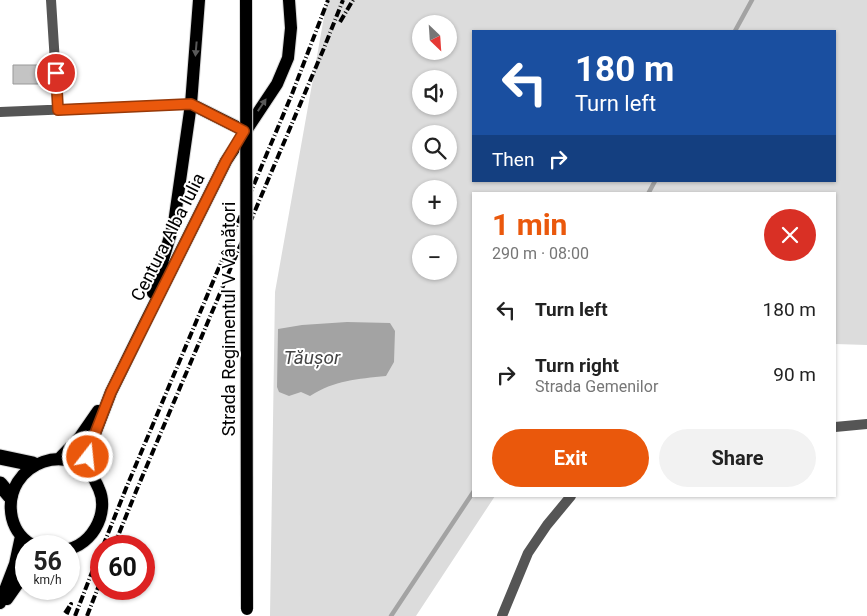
<!DOCTYPE html>
<html lang="en">
<head>
<meta charset="utf-8">
<style>
	:root { --surface:#fff; --page:#f2f2f2; --text:#222; --muted:#767676; --accent:#ea580c }
	body { margin:0; font-family:Roboto,sans-serif; background:var(--page); color:var(--text); height:100vh; display:flex; flex-direction:column; font-size:19px; white-space:nowrap }
	* { box-sizing:border-box; margin:0 }
	p { font-size:16px; color:var(--muted) }
	.icon { flex:none; width:28px; height:28px; fill:none; stroke:currentColor; stroke-width:2; stroke-linecap:round; stroke-linejoin:round }
	.map { position:relative; flex:1; overflow:hidden }
	.panel { position:absolute; left:472px; top:192px; width:364px; height:305px; display:flex; flex-direction:column; background:var(--surface); border-radius:0px; box-shadow:0 1px 4px #0004 }
	.panel>* { flex:none }
	.banner { position:absolute; left:472px; top:30px; width:364px; height:152px; border-radius:0px; box-shadow:0 1px 4px #0004; background:#1a4fa0; color:#fff; overflow:hidden }
	.needle { width:32px; rotate:155deg }
	.tools { position:absolute; left:412px; top:15px; display:grid; gap:10px }
	.tools a { display:grid; place-items:center; width:45px; height:45px; border-radius:50%; background:var(--surface); box-shadow:0 1px 4px #0004; font-size:25px }
	.speed { position:absolute; left:15px; top:535px; display:flex; gap:10px; font-size:25px; font-weight:700; text-align:center }
	.speed>* { display:grid; place-content:center; width:65px; height:65px; border-radius:50%; background:var(--surface); box-shadow:0 1px 4px #0004; line-height:1 }
	.speed small { font-size:12px; font-weight:400 }
	.speed .limit { border:8px solid #d22; background:#fff; color:#111 }
	.pin { position:absolute; display:grid; place-items:center; width:42px; height:42px; color:#fff; margin:-21px; border:2px solid #fff; border-radius:50%; box-shadow:0 1px 5px #0007 }
	.me { position:absolute; width:55px; margin:-28px; rotate:16deg; stroke-linejoin:round; filter:drop-shadow(0 0 4px #0008) }
	.turn { display:flex; align-items:center; gap:18px; height:105px; padding:0 20px; font-size:22px }
	.turn .icon { width:65px; height:65px; stroke-width:2.5 }
	.turn b { display:block; font-size:35px; line-height:42px }
	.then { display:flex; align-items:center; height:48px; padding:0 20px; background:#0003; gap:10px; font-size:19px }
	.round { display:grid; place-items:center; flex:none; width:52px; height:52px; border-radius:26px; background:var(--page) }
	.headline { display:flex; align-items:center; justify-content:space-between; height:85px; padding:0 20px }
	h1 { font-size:30px; font-weight:700; line-height:38px; color:var(--accent) }
	.primary-button { display:flex; gap:10px; margin-top:auto; padding:10px 20px }
	.primary-button a { flex:1; height:58px; border-radius:30px; background:var(--accent); color:#fff; font-size:20px; font-weight:700; line-height:58px; text-align:center }
	.primary-button a+a { background:var(--page); color:var(--text) }
	ul { padding:0; list-style:none }
	li { display:flex; align-items:center; gap:15px; height:65px; padding:0 20px }
	li div { flex:1 }
	li b { display:block; font-size:19px }
	li em { font-style:normal }
	.map>svg:first-child { display:block }
	.green { fill:#dcdcdc; fill-rule:evenodd }
	.water { fill:#a3a3a3 }
	.lines { fill:none; stroke-linecap:round; stroke-linejoin:round }
	.stream { stroke:#a3a3a3; stroke-width:4.5 }
	.building { fill:#c4c4c4; stroke:#999 }
	.primary-casing { stroke:#dbdbdb; stroke-width:14 }
	.highway-casing { stroke:#dbdbdb; stroke-width:17 }
	.street { stroke:#555; stroke-width:10 }
	.primary { stroke:#000; stroke-width:12 }
	.highway { stroke:#000; stroke-width:15 }
	.rail { stroke:#000; stroke-width:4; stroke-dasharray:8 2.5 1 2.5; stroke-linecap:butt }
	.primary-bridge-casing { stroke:#dbdbdb; stroke-width:14; stroke-linecap:butt }
	.primary-bridge { stroke:#000; stroke-width:12 }
	.oneway { fill:#595959 }
	.route-casing { stroke:#983908; stroke-width:12 }
	.route { stroke:#ea580c; stroke-width:9 }
	.labels { text-anchor:middle; stroke-width:4; stroke-linejoin:round; paint-order:stroke }
	.street-label { font-size:18px; fill:#000; stroke:#fff }
	.water-label { font-size:19px; font-style:italic; fill:#444; stroke:#fff }
</style>
</head>
<body>
<div class="map">
<svg width="867" height="616" viewBox="0 0 867 616">
	<rect width="100%" height="100%" fill="#fff"/>
	<path class="green" d="M327,0H867V345L835,344V194H474V496H495L416,616H270L275,292ZM421,24H449V51H421ZM474,31H835V181H474ZM421,79H449V106H421ZM421,134H449V161H421ZM421,189H449V216H421ZM421,244H449V271H421Z"/>
	<path class="water" d="M347,322L390,323L395,331L394,362L386,376C357,379 335,380 310,396L301,392L289,396L279,392L277,387L278,329L302,325Z"/>
	<g class="lines">
		<path class="stream" d="M735,31L752,0
			M648,194L655,181
			M391,616L474,491"/>
	</g>
	<path class="building" d="M13,65H44V84H13Z"/>
	<g class="lines">
		<defs>
			<path id="primary" d="M191,104L245,131
				M153,293L174,223L191,104L199,0
				M59,459L80,437L98,411
				M86,469L91,444L111,392L143,327L226,161L277,84L288,58L291,28L289,0
				M35,546C23,541 15,530 12,518C0,462 78,434 99,489C103,498 103,508 100,518C95,533 84,545 69,549
				M7,599L26,572
				M0,603L15,564L21,536"/>
			<path id="highway" d="M0,457L33,464
				M0,484L10,496"/>
		</defs>
		<use href="#primary" class="primary-casing"/>
		<use href="#highway" class="highway-casing"/>
		<path class="street" d="M51,0L58,110
			M0,112L191,104
			M835,427L867,424
			M502,616L528,553L547,525L571,496"/>
		<use href="#primary" class="primary"/>
		<use href="#highway" class="highway"/>
		<path class="rail" d="M340,22L353,0
			M103,546L127,486L292,94L328,0
			M114,546L137,489L324,48L343,0
			M65,613L71,604L66,616
			M75,616L101,549
			M87,616L101,580"/>
		<defs>
			<path id="primary-bridge" d="M246,0L247,609"/>
		</defs>
		<use href="#primary-bridge" class="primary-bridge-casing"/>
		<use href="#primary-bridge" class="primary-bridge"/>
	</g>
	<defs><path id="oneway-solid" d="M-6-.8H1V-3.2L6.5 0L1 3.2V.8H-6Z" transform="scale(1.25)"/></defs>
	<g class="oneway">
		<use href="#oneway-solid" transform="translate(196 49) rotate(95)"/>
		<use href="#oneway-solid" transform="translate(262 105) rotate(-56)"/>
	</g>
	<g class="lines">
		<defs>
			<path id="route" d="M56,73L58,110L191,104L244,131L226,161L111,392L91,444L88,457"/>
		</defs>
		<use href="#route" class="route-casing"/>
		<use href="#route" class="route"/>
	</g>
	<g class="labels">
		<g class="street-label">
			<text transform="translate(168 237) rotate(-63)" y="6">Centura Alba Iulia</text>
			<text transform="translate(229 319) rotate(-90)" y="6">Strada Regimentul V Vânători</text>
		</g>
		<g class="water-label">
			<text x="312" y="364">Tăușor</text>
		</g>
	</g>
</svg>
<div class="tools">
<a><svg class="needle" viewBox="-14 -14 28 28"><path d="M0-13l5 13h-10z" fill="#e53935"/><path d="M0 13l5-13h-10z" fill="#767676"/></svg></a>
<a><svg class="icon" aria-label="sound" viewBox="0 0 24 24"><path d="M4 9h4l5-4v14l-5-4H4zM17 9q2 3 0 6"/></svg></a>
<a><svg class="icon" aria-label="search" viewBox="0 0 24 24"><circle cx="10" cy="10" r="6"/><path d="M15 15l6 6"/></svg></a>
<a>+</a>
<a>−</a>
</div>
<div class="speed"><div>56<small>km/h</small></div><div class="limit">60</div></div>
<div class="pin" style="left:56px;top:73px;background:#d93025"><svg class="icon" aria-label="arrive" viewBox="0 0 24 24"><path d="M6 21V4h12l-3 4 3 4H6"/></svg></div>
<svg class="me" style="left:88px;top:457px" viewBox="-20 -20 40 40"><circle r="17" fill="#ea580c" stroke="#fff" stroke-width="3"/><path d="M0-11L8 9 0 5-8 9z" fill="#fff"/></svg>
<div class="banner">
<div class="turn"><svg class="icon" aria-label="left" viewBox="0 0 24 24"><path d="M17 20v-9H6M10 6l-5 5 5 5"/></svg><div><b>180 m</b>Turn left</div></div>
<div class="then">Then<svg class="icon" aria-label="right" viewBox="0 0 24 24"><path d="M7 20v-9h11M14 6l5 5-5 5"/></svg></div>
</div>
<section class="panel">
<div class="headline"><div><h1>1 min</h1><p>290 m · 08:00</p></div><a class="round" style="background:#d93025;color:#fff"><svg class="icon" aria-label="close" viewBox="0 0 24 24"><path d="M6 6l12 12M18 6L6 18"/></svg></a></div>
<ul>
<li><svg class="icon" aria-label="left" viewBox="0 0 24 24"><path d="M17 20v-9H6M10 6l-5 5 5 5"/></svg><div><b>Turn left</b></div><em>180 m</em></li>
<li><svg class="icon" aria-label="right" viewBox="0 0 24 24"><path d="M7 20v-9h11M14 6l5 5-5 5"/></svg><div><b>Turn right</b><p>Strada Gemenilor</p></div><em>90 m</em></li>
</ul>
<div class="primary-button"><a>Exit</a><a>Share</a></div>
</section>
</div>
</body>
</html>
